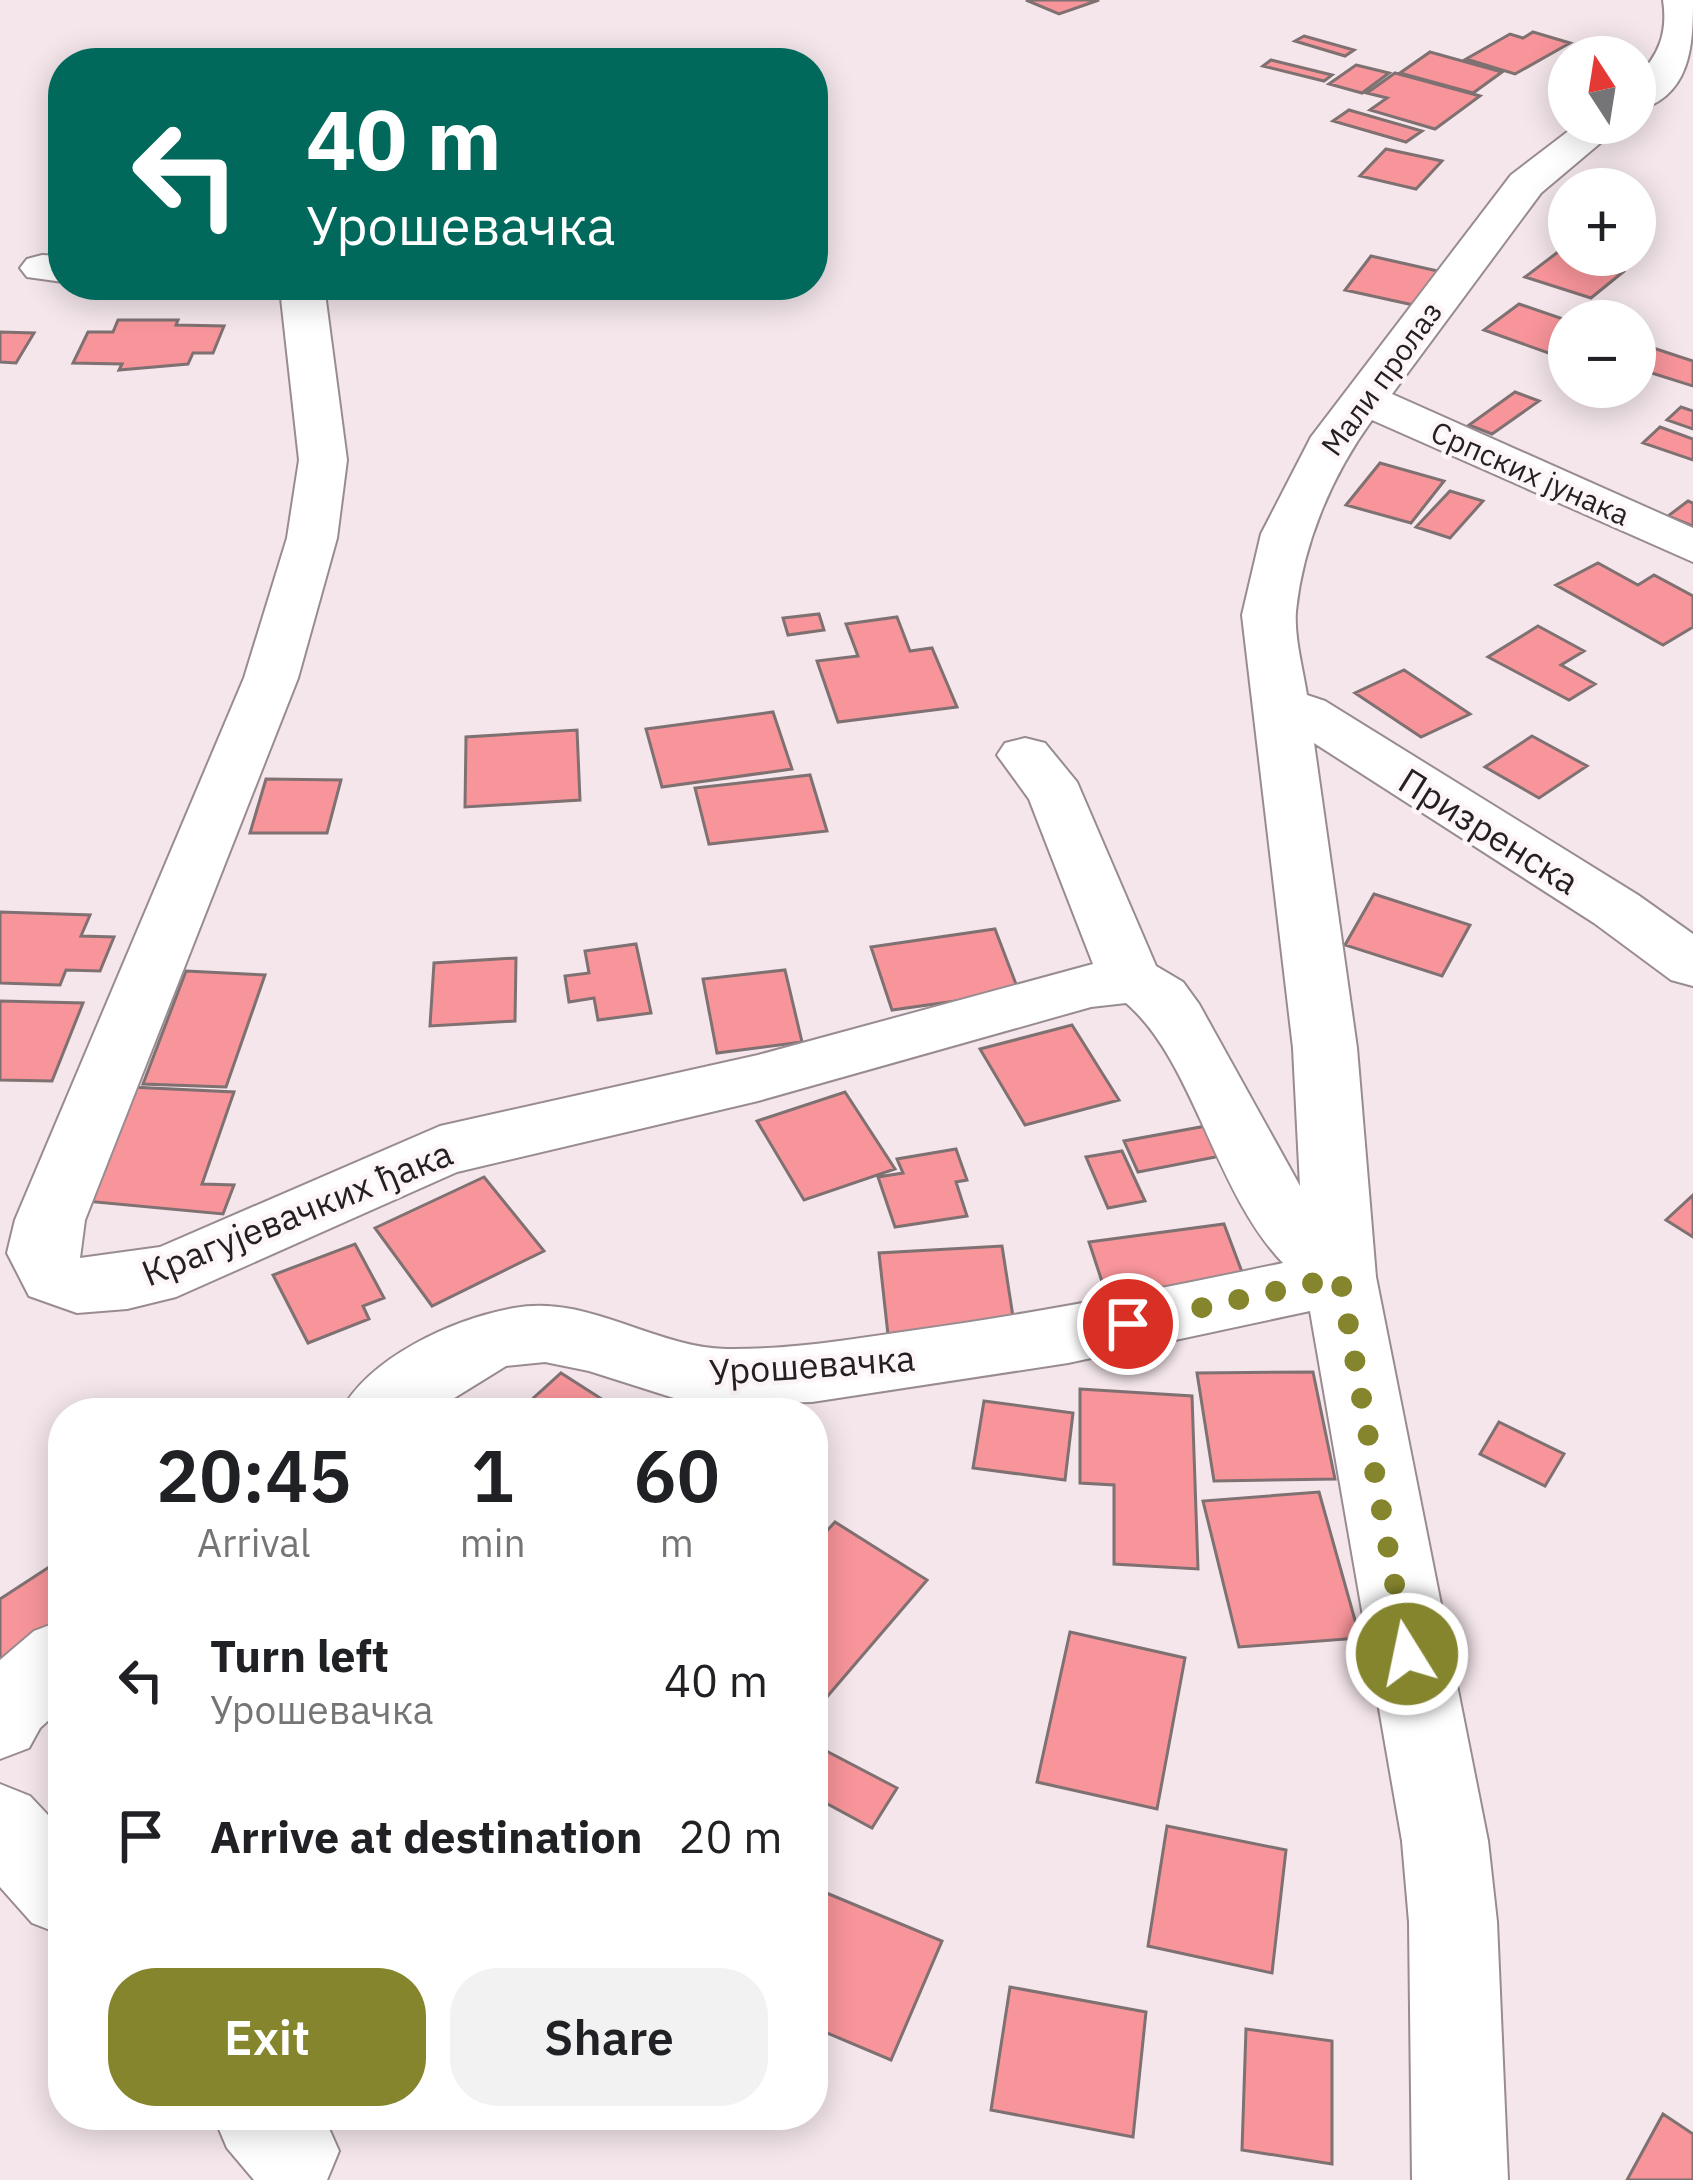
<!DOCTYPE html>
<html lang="en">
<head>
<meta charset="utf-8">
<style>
	:root { --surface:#fff; --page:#f2f2f2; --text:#202124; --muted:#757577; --accent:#85852e }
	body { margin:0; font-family:"IBM Plex Sans",sans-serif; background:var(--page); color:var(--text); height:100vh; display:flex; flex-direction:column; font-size:45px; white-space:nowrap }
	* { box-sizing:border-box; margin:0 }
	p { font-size:39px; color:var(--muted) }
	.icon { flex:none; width:66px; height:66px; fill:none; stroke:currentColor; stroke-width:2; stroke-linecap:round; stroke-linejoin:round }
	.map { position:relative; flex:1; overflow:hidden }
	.side { position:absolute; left:48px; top:1398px; width:780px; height:732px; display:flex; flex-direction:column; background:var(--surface); border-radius:48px; box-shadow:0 6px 30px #0003 }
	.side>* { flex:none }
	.guide { position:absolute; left:48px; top:48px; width:780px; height:252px; border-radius:48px; box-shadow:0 6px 30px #0003; background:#00695c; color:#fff; overflow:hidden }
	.needle { width:78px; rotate:348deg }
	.controls { position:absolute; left:1548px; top:36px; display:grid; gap:24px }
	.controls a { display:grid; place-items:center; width:108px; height:108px; border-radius:50%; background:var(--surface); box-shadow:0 6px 30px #0003; font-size:60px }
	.pin { position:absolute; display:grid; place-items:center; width:102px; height:102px; color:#fff; margin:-51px; border:6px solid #fff; border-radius:50%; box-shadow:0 3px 12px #0007 }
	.me { position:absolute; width:132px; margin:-66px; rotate:350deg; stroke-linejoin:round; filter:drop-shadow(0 0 9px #0008) }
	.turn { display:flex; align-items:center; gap:42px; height:252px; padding:0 60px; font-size:54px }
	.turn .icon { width:156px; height:156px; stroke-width:2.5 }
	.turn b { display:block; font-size:84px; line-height:102px }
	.eta { display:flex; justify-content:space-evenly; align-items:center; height:204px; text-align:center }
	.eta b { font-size:72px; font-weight:600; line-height:84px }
	.primary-button { display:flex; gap:24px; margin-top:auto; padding:24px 60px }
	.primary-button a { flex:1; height:138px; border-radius:48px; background:var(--accent); color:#fff; font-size:48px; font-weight:600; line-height:138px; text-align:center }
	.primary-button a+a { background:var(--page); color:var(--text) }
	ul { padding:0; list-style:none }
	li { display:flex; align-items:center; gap:36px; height:156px; padding:0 60px }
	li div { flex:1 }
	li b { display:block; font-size:45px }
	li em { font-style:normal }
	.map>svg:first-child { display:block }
	.building { fill:#f8959a; stroke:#7f7171; stroke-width:3 }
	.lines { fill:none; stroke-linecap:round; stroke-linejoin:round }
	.minor-casing { stroke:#998c90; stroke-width:4 }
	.minor { fill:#fff; fill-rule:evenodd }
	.route { stroke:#85852e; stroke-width:21; stroke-dasharray:0 37.8 }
	.labels { text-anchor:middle; stroke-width:9; stroke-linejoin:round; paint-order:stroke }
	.far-street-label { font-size:30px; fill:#241f21; stroke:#fdf5f8 }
	.street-label { font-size:36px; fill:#241f21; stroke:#fdf5f8 }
</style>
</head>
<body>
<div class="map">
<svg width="1693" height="2180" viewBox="0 0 1693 2180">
	<rect width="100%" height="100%" fill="#f4e6eb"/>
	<path class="building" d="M1026,0H1099L1059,14Z
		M1533,32L1570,43L1515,74L1466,59L1510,34L1523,38Z
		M1304,36L1354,50L1345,56L1295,41Z
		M1430,52L1502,72L1473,93L1400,73Z
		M1271,60L1332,75L1324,81L1263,66Z
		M1356,65L1389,73L1362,93L1329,84Z
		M1395,73L1480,96L1435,129L1370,110L1387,98L1367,93Z
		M1349,110L1422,131L1406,142L1333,121Z
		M1386,149L1442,161L1416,189L1360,176Z
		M1558,252L1569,255L1623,272L1591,298L1525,277Z
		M1371,256L1442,272L1418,306L1345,290Z
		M1519,304L1569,321V346L1557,356L1484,330Z
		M118,320H178L176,325L224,326L213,353H193L188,364L119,370L122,364L73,363L88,332H113Z
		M0,332L34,333L16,363L0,362Z
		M1635,342L1693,361V386L1639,369L1635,373Z
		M1515,392L1539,401L1492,434L1469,425Z
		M1681,407L1693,411V429L1667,420Z
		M1660,427L1693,439V460L1643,443Z
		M1380,463L1444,481L1411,523L1346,505Z
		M1450,491L1483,501L1450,538L1416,527Z
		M1688,501L1693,503V526L1668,516Z
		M1598,563L1638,585L1654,575L1693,596V627L1663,645L1556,585Z
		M819,614L824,630L788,635L783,618Z
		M897,617L910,651L932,648L957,707L838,722L817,661L858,656L846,624Z
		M1538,626L1584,651L1561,665L1595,684L1569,700L1488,657Z
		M1404,670L1470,714L1421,737L1355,693Z
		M773,712L792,769L662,787L646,729Z
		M577,730L580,800L465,807L466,737Z
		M1532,736L1587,766L1539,798L1485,767Z
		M810,775L827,831L709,844L695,788Z
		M266,779L341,780L327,833H250Z
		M1374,894L1470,925L1442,976L1345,945Z
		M0,912L90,915L81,936L114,937L100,971L66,970L60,985L0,983Z
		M995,929L1019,992L892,1010L871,947Z
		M636,944L651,1013L598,1020L594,998L569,1002L565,976L589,973L585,951Z
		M516,958L515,1021L430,1026L434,963Z
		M785,970L802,1042L717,1053L703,979Z
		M186,971L265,975L226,1087L143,1084Z
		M0,1001L83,1003L52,1081L0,1080Z
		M1072,1025L1119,1100L1025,1125L980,1049Z
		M130,1087L234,1092L202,1184L234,1185L223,1214L85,1201Z
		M845,1092L895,1169L804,1200L757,1121Z
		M1206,1126L1221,1156L1138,1172L1124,1141Z
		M956,1149L967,1180L956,1182L967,1216L895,1227L878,1177L903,1173L897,1159Z
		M1122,1151L1145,1201L1108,1208L1086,1157Z
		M484,1177L544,1251L432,1306L375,1228Z
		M1693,1195V1237L1666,1220Z
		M1224,1224L1251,1296L1113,1315L1089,1242Z
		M355,1244L384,1298L363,1306L369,1319L308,1343L273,1275Z
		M1002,1246L1016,1336L889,1344L879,1253Z
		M1313,1372L1335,1479L1214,1481L1197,1373Z
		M561,1373L611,1405L603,1413H517Z
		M1080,1389L1192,1396L1198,1569L1114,1564V1485L1080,1483Z
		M984,1401L1073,1413L1065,1480L973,1468Z
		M1499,1422L1564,1454L1545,1486L1480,1454Z
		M1319,1492L1360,1638L1239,1647L1203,1501Z
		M835,1522L927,1580L826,1698L813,1689V1546Z
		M63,1558V1633L0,1675V1599Z
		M1070,1632L1185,1658L1157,1809L1037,1782Z
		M813,1744L897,1788L872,1828L813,1796Z
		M1167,1826L1286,1850L1272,1973L1148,1946Z
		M824,1892L942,1941L891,2060L813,2027V1915Z
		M1010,1987L1146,2012L1133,2137L991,2110Z
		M1246,2029L1332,2041V2164L1242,2150Z
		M1663,2114L1693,2134V2180H1627Z"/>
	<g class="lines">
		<defs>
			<path id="minor" d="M1663,0H1693C1693,46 1691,97 1635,111V79C1659,56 1668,33 1663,0Z
				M1579,123H1624L1541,193L1392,394L1693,528V562L1372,420C1332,475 1303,543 1296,611C1294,637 1303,669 1307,695L1325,701L1638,895L1693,934V986L1671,980L1594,923L1314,743L1357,1048L1376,1277L1488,1841L1497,1922L1508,2180H1412L1409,1922L1402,1841L1310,1311L1068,1363L812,1402L696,1405L589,1371L545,1362L506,1366L430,1413H340C369,1357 453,1319 514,1308C587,1294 653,1347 726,1349C789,1350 854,1339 916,1330C1039,1313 1161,1289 1283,1263C1214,1191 1194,1061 1126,1003L1091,1007L758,1101L457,1172L176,1297L127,1309L77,1313L29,1296L7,1253L15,1220L244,678L287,538L299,460L281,298L271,285H320L325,293L347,460L337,538L298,678L85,1220L80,1258L160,1247L440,1126L758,1055L1093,964L1029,799L997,755L1005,743L1025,738L1045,743L1077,782L1156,966L1183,982L1199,1004L1300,1186L1293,1048L1242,615L1261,534L1311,437L1511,175Z
				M42,255L63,256V282L27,277L20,268L27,259Z
				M63,1620V1707L40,1728L29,1748L0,1759V1660L34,1631Z
				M0,1784L30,1796L63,1831V1935L32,1923L0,1887Z
				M213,2115H323L339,2151L327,2180H254L227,2148Z"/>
		</defs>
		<use href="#minor" class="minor-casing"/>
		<use href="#minor" class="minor"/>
	</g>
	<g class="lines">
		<path class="route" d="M1128,1324L1340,1277L1407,1654"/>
	</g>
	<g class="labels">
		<g class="far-street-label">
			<text transform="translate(1382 379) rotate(-54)" y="10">Мали пролаз</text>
			<text transform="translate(1530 474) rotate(24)" y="10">Српских јунака</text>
		</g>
		<g class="street-label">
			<text transform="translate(1489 831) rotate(32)" y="13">Призренска</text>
			<text transform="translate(297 1213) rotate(-22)" y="13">Крагујевачких ђака</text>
			<text transform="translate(812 1365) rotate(-4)" y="13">Урошевачка</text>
		</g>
	</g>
</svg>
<div class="controls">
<a><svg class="needle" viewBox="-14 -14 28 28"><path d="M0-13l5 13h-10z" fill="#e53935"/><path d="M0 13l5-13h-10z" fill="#757577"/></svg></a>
<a>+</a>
<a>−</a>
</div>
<div class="pin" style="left:1128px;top:1324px;background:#d93025"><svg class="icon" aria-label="arrive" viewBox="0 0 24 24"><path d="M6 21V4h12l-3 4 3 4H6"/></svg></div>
<svg class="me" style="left:1407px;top:1654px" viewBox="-20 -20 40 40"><circle r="17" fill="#85852e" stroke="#fff" stroke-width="3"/><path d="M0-11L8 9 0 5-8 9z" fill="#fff"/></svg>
<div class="guide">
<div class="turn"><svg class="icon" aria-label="left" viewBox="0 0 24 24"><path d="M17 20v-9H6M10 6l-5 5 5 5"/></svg><div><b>40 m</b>Урошевачка</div></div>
</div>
<section class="side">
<div class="eta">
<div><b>20:45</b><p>Arrival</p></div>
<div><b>1</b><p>min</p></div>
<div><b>60</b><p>m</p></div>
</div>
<ul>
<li><svg class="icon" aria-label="left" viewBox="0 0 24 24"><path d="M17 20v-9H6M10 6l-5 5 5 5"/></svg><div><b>Turn left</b><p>Урошевачка</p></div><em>40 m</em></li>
<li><svg class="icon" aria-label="arrive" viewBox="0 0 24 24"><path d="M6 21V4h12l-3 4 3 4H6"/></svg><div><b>Arrive at destination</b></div><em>20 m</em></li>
</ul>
<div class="primary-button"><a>Exit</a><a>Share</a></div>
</section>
</div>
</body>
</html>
